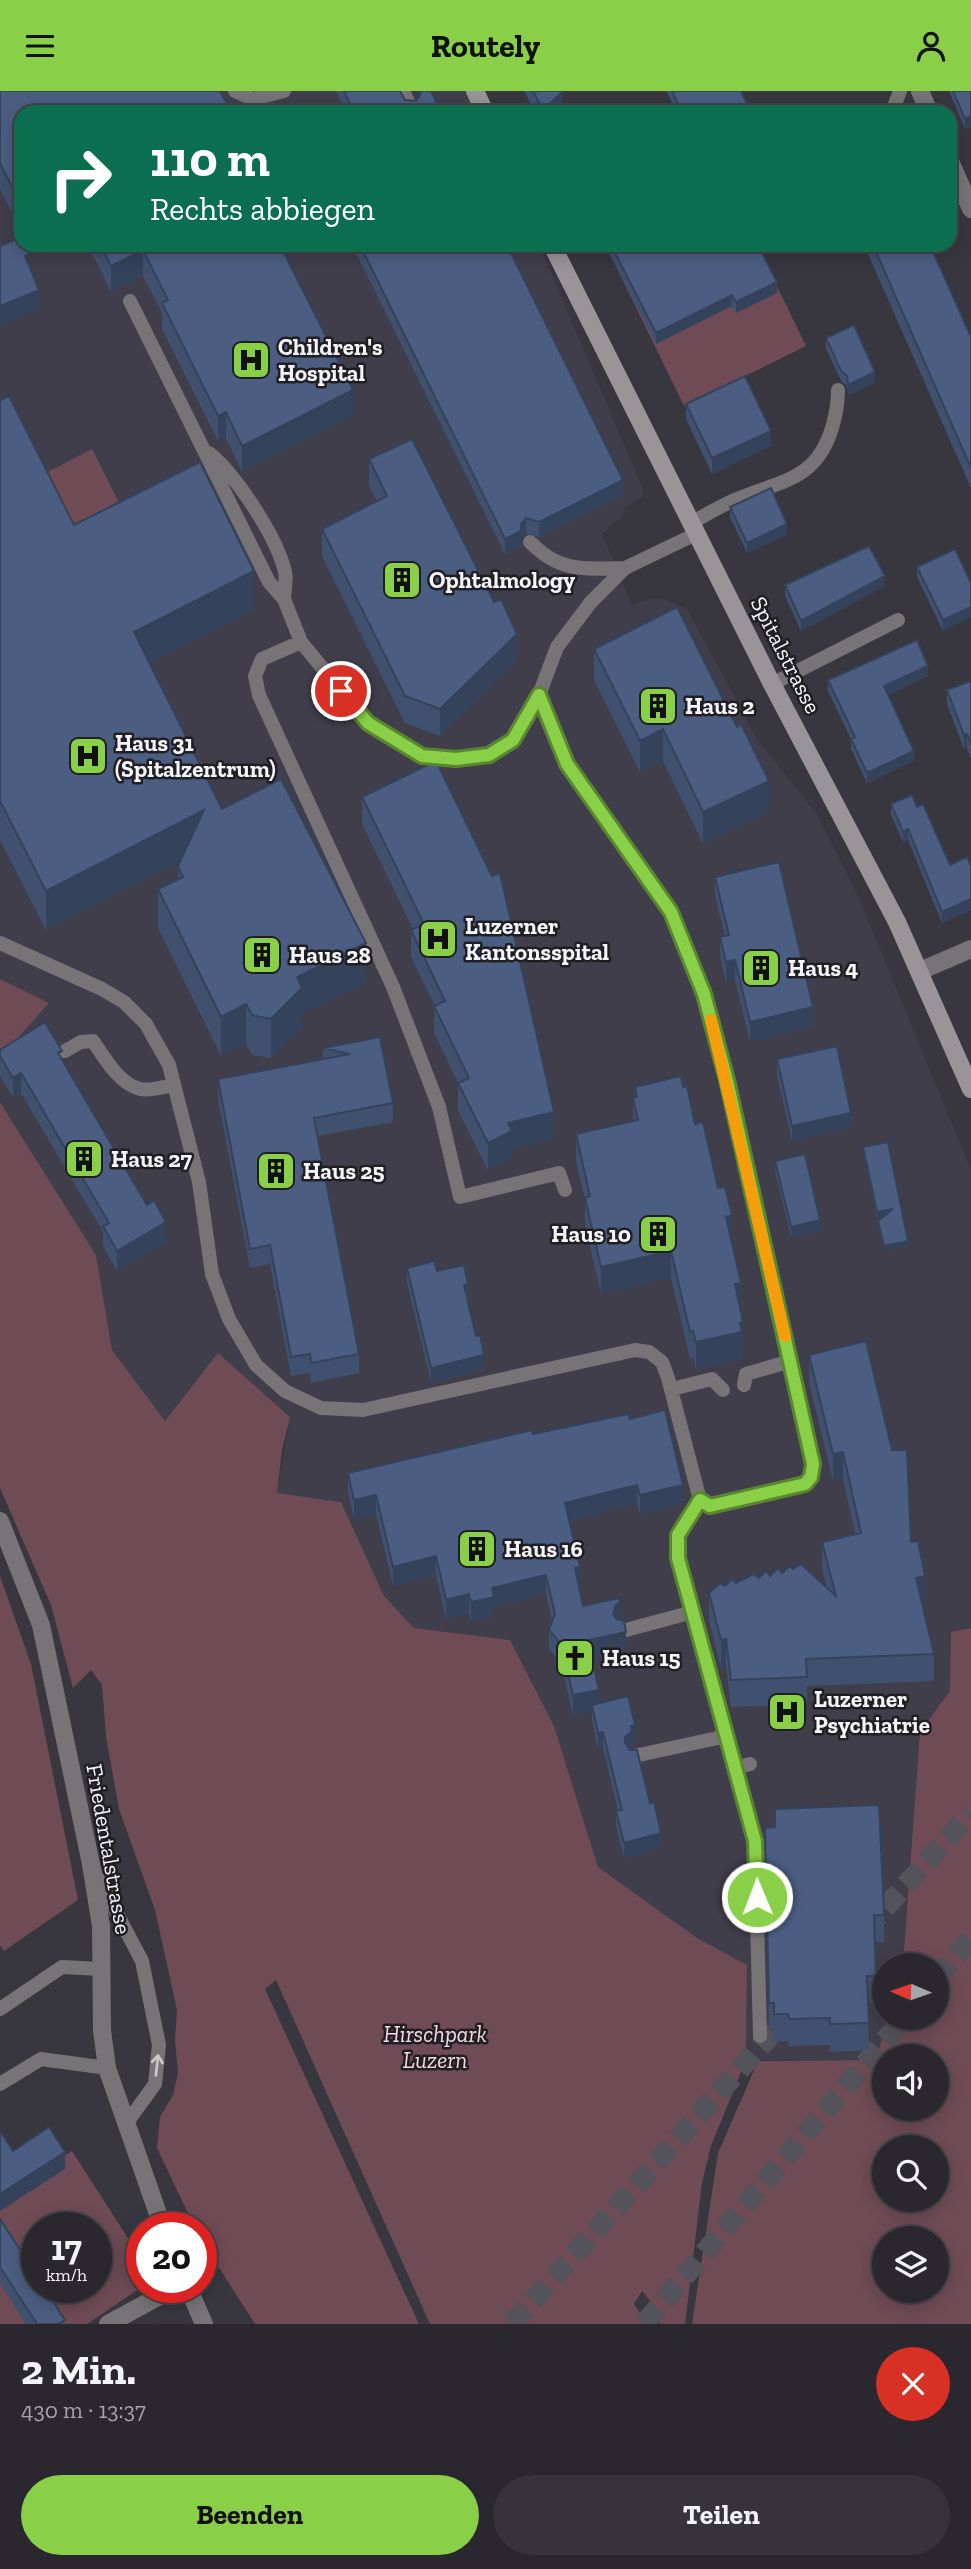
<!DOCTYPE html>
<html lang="de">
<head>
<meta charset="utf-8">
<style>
	:root { --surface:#2a282e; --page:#36343a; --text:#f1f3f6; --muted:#a5a6aa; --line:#46444a; --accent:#89cf48 }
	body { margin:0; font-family:"Zilla Slab",serif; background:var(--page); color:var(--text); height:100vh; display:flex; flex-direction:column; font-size:26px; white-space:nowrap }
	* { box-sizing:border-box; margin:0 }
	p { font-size:23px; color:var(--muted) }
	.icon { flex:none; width:38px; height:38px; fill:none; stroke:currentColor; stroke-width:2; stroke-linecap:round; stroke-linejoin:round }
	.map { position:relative; height:2233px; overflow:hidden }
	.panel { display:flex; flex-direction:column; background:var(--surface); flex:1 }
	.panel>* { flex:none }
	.top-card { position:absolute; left:14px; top:14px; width:943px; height:147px; border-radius:21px; box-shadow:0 4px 18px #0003,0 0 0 2px var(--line); background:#0b6e4f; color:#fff; overflow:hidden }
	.needle { width:46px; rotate:272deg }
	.controls { position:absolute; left:872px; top:1862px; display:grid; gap:14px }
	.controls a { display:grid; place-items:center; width:77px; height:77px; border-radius:50%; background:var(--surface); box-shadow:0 4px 18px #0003,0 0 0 2px var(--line); font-size:35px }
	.speed { position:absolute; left:21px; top:2121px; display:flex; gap:14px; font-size:35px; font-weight:700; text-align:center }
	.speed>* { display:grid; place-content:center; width:91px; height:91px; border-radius:50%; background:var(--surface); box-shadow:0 4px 18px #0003,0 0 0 2px var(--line); line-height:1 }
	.speed small { font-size:18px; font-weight:400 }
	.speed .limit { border:10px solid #d22; background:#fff; color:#111 }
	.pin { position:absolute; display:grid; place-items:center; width:60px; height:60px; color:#fff; margin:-30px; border:4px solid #fff; border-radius:50%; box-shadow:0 2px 7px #0007 }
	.me { position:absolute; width:77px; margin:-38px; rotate:359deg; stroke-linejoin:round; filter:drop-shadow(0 0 5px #0008) }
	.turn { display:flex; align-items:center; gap:24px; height:147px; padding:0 21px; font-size:32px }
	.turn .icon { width:91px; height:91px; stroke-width:2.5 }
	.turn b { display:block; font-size:49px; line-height:60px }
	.round { display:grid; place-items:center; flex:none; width:74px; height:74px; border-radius:37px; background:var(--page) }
	.overview { display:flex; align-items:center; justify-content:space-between; height:119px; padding:0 21px }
	h1 { font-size:42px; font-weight:700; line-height:52px }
	.button { display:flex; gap:14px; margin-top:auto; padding:14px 21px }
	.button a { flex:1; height:80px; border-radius:42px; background:var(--accent); color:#111; font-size:28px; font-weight:700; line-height:80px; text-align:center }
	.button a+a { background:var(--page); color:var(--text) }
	header { display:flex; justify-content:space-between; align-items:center; height:91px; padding:0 21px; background:var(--accent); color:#111; font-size:32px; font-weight:700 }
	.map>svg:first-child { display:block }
	.built { fill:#413e4c }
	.green { fill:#6f4b55; fill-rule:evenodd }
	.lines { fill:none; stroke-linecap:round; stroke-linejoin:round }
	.motorway-tunnel { stroke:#54525a; stroke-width:21; stroke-dasharray:21 10; stroke-linecap:butt }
	.service { stroke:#777376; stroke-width:14 }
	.minor { stroke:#777376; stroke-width:18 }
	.secondary { stroke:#9a949a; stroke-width:18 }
	.wall { fill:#405170 }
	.shaded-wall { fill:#34425b }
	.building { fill:#4b5e82; stroke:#34425b; stroke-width:2 }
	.oneway { stroke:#c9c7cc }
	.route-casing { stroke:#59872f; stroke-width:18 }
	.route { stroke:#89cf48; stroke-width:12 }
	.slow { stroke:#f59e0b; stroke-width:12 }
	.labels { text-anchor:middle; stroke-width:5; stroke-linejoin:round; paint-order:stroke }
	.poi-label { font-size:23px; font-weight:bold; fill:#f5f4fa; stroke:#1f1e22; text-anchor:start }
	.street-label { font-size:23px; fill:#f5f4fa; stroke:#1f1e22 }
	.park-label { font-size:23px; font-style:italic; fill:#f8d8e0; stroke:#1f1e22 }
</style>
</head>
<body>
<header><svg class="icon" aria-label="menu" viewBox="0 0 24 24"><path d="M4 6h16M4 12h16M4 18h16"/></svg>Routely<svg class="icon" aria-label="person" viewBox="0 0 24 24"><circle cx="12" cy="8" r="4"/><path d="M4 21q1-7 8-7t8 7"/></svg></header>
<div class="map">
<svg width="971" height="2233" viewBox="0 0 971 2233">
	<rect width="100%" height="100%" fill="#38363e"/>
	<path class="built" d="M0,0H470L481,21H21V154H539L643,398V405L625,417L621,426L602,443L632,514L648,508H662L687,518L757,648L816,722L859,807L971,1079V1830L936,1874H884V1927H905L875,1969H746L747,1874L697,1847L598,1776L554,1635L510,1549L414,1537L384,1505L341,1411L277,1402L290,1326L218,1263L165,1331L112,1259L96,1164L0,1010V967L49,912L0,888Z"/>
	<path class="green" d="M633,154H757L806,255L684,315L611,165Z
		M92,358L127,428L82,451L48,381Z
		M0,888L49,912L0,967Z
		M0,1011L96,1164L112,1259L165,1330L218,1262L290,1326L282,1359L277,1402L341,1411L384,1505L414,1537L510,1549L554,1635L598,1776L697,1847L747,1874L746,1969L711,2055L702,2092L685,2233H660L659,2221L642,2200L634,2213L648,2233H430L276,1889L265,1898L419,2233H255L202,2150L201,2137H195L157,2057L160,2026L173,2004L178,1982L175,1949L177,1919L155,1819L119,1718L106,1646L102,1594L91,1579L73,1597L51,1514L0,1397Z
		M0,1485L31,1573L78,1809L4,1860L0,1854Z
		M971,1537V2233H692L718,2062L758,1970L875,1969L889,1927H936V1874H903L920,1641L950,1600L951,1541ZM884,1965H936V2018H884ZM884,2056H936V2109H884ZM884,2147H936V2200H884Z
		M0,2057L13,2076L59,2068L72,2060L142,2169V2196L87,2233H0ZM37,2137H96V2196H37Z"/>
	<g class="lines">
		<path class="motorway-tunnel" d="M864,1840L971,1722
			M936,1888L971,1847
			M512,2233L791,1921
			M644,2233L904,1927"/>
		<path class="service" d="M235,0L253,8L284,0
			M403,0L411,17
			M892,21L900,0
			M130,210L269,491L284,508L301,551L368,632L422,665L456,668L489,664L513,649L539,604L557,556L591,511L625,477L698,442
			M209,362C236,384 277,446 285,481C287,489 284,500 284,508
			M693,431C709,422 725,412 742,406C785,389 817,387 832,337C836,324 838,313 838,299
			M530,451C560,482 585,478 625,477
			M301,551L262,568L255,585L259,604L393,896L439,1016L460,1106L559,1082L565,1099
			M772,593L898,529
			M0,852L102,898L124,911L146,933L169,974L199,1091L212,1183L229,1228L256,1274L285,1300L321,1317L363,1319L635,1259L649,1261L662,1271L668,1287L700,1409L711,1415L805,1393L811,1386L813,1373L727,989L704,903L671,821L567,673L539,604
			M65,960L81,951L93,950C104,966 119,993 140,998C150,1000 164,996 174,994
			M744,1294L746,1283L791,1270
			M672,1298L712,1288L723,1299
			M700,1409L678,1444V1467L755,1750L760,1945
			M622,1540L693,1521
			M634,1665L727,1645
			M736,1677L750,1673
			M95,1781L142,1870L159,1954L155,1993L126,2033
			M0,1918L62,1876L101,1878
			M0,1993L41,1968L107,1977"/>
		<path class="minor" d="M920,0L929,21
			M950,70L971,118
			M920,880L971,858
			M0,1430L41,1534L91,1773L101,1835L102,1939L107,1977L163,2137
			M188,2196L204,2233
			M108,2233L176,2196"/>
		<path class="secondary" d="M475,0L485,21
			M552,154L772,593L897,831L971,998"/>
	</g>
	<path class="wall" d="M0,0L21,21V140L0,98Z
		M336,0H400L405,9L416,10L420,5V0L441,21H347Z
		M524,0H562V19L560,21H535Z
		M666,0H741L751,21H677Z
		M949,0H971V36L965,38Z
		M88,154H280L353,325L242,381L226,347L218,350L162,238V222L143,185L111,201Z
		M352,154H507L623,404L539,446L526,442L521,448V455L505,463Z
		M605,154H758L777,202L736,222L732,215L656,253Z
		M864,154H930L971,246V397Z
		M826,247L875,292L848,304L847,295L841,290L826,257Z
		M0,310L74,434L254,519L149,573L222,718L366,892L302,923V937L271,967L252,964L246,953L221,965L158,837V798L178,788V775L180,771L46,839L0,749Z
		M686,313L771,355L712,383L686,328Z
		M369,368L517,570L440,645L405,632L322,465V438L377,410L369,395Z
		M730,416L787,444L747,462L730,426Z
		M917,476L971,492V526L943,540L917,486Z
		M785,494L885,495L801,540L785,505Z
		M594,558L769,721L703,753L663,670L640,681L594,589Z
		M928,585L888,604L914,670L867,692L851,658V648L828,600V589Z
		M971,590V668L967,657L964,658L947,613V599Z
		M362,706L554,1048L512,1058V1067L488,1079L458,1019V992L434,942L435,915L411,866V839L413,838L362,733Z
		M891,713L917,716L950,774L971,775V819L942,832L908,749L903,751L891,724Z
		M715,786L813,936L750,951L735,889L726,891L720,866V846L725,845L715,806Z
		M380,946L393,1012V1031L318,1045L359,1263V1282L311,1292L310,1282L291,1285L270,1173L250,1177L218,1008V988L323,969V957Z
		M0,959L62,969L166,1151L117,1180L103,1155V1141L21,1002L13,1006L0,985Z
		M777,968L851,1037L792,1050L777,984Z
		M635,996H683L731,1151L741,1219L743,1258L742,1259V1268L696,1278L693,1267L690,1268L671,1187L601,1203L585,1134V1108L576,1070V1043L633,1030V1007H635Z
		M863,1056L908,1155L884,1160L878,1135V1130L884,1125L877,1127L863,1061Z
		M775,1070L820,1140L791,1146L775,1080Z
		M407,1177L437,1180L468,1208L484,1279L431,1292L407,1192Z
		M809,1264L911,1451L925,1512L922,1513L934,1563V1590L807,1595V1613L731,1616L726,1575L721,1576L709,1529V1502L725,1495L793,1478L827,1496L822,1478V1451L855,1443L843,1388L833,1390L809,1291Z
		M630,1328L683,1413L640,1423L637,1413L569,1430L579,1495L583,1515L620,1529L626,1560L592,1567L599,1612L635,1650H632V1656L630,1658L661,1758L624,1767L616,1735V1720H618L603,1656L598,1658L592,1629V1619L573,1624L561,1572L549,1558V1539L552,1530L546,1503L494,1516V1525L471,1531L469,1522L446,1528L436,1484L393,1495L376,1423L354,1428L348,1401V1382L533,1343Z
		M775,1718L884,1824V1851H875L876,1912H868L869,1959L830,1961V1954L789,1955L788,1950L774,1951V1939H769L765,1737L775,1736Z
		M0,2128L65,2233H26L0,2192Z"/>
	<path class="shaded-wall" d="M562,1V19L560,21H543V19Z
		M971,25V36L965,38V28Z
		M30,154H38L30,158Z
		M143,159V185L111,201V175Z
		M777,191V202L736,222V211Z
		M39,199V219L0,235V215Z
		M732,204V215L656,253V242Z
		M875,281V292L848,304V294Z
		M353,299V325L242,381V355Z
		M226,321V347L218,350V325Z
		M771,340V355L712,383V367Z
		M623,389V404L539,446V431Z
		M526,427V442L521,448V455L505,463V448Z
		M787,433V444L747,462V452Z
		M254,480V519L134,581V541Z
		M885,485V495L801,540V530Z
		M971,516V526L943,540V529Z
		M517,543V570L440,645V618Z
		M928,575V585L884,606V595Z
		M663,638V670L640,681V650Z
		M967,643V657L964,658V644Z
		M914,660V670L867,692V682Z
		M769,690V721L703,753V721Z
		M204,719V759L46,839V800Z
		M908,738V749L903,751V741Z
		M971,808V819L942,832V821Z
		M366,852V892L302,923V937L271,967V928L297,886Z
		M735,869V889L726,891V871Z
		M246,913V953L221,965V926Z
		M813,916V936L750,951V931Z
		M21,982V1002L13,1006V987Z
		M554,1021V1048L512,1058V1067L488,1079V1052L508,1032Z
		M851,1022V1037L792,1050V1035Z
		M893,1118V1123L877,1127V1121Z
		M732,1124V1151L726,1126Z
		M820,1129V1140L791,1146V1136Z
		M166,1131V1151L117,1180V1160Z
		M908,1150V1155L884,1160V1155Z
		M671,1160V1187L601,1203V1176Z
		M741,1192V1219L735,1193Z
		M468,1193V1208L464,1209V1194Z
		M743,1231V1258L742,1259V1268L696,1278V1251Z
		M484,1264V1279L431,1292V1277Z
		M843,1361V1388L833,1390V1363Z
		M637,1394V1413L565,1431V1412Z
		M683,1394V1413L640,1423V1404Z
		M376,1404V1423L354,1428V1409Z
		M436,1465V1484L393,1495V1476Z
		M580,1476V1495L575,1496V1477Z
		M546,1484V1503L494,1516V1525L471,1531V1511L492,1497Z
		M925,1485V1512L916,1514V1487Z
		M469,1503V1522L446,1528V1509Z
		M620,1511V1531L613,1542V1523L615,1515Z
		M626,1541V1560L588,1568V1549Z
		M726,1548V1575L721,1576V1549Z
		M599,1599V1618L592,1614V1619L573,1624V1604Z
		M635,1634V1650H632V1656L625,1661V1646L631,1635Z
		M603,1641V1656L598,1658V1642Z
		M661,1742V1758L624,1767V1752Z
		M65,2061V2078L0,2120V2103Z"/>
	<path class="building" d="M0,0H220L231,21H21V114L0,72Z
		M344,0H400L405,9L416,10L420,4V0H431L441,21H354Z
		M533,0H562V1L543,19Z
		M672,0H741L751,21H682Z
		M953,0H971V25L965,28Z
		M21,146V154H25L29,164L25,165L39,199L0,215V155Z
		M100,154H280L353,299L242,355L226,321L218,325L162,212L168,209L143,159L111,175Z
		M360,154H507L623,389L539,431L526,427L521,433V440L505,448Z
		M611,154H758L777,191L736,211L732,204L656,242Z
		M873,154H930L971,246V377Z
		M854,234L875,281L848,294L847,285L841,280L826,247Z
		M745,285L771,340L712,367L686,313Z
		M9,305L74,434L200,371L254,480L134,541L222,718L281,688L366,852L297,886L302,897L271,928L252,924L246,913L221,926L158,798L183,786L178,775L204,719L46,800L0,710V310Z
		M412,348L494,511L501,508L517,543L440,618L405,605L322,438L387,405L369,368Z
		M771,397L787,433L747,452L730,416Z
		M869,455L885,485L801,530L785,494Z
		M955,458L971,492V516L943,529L917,476Z
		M677,516L737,636L741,633L769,690L703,721L663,638L640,650L594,558Z
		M917,549L928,575L884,595L914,660L867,682L851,648L855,646L828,589Z
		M971,590V654L967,643L964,644L947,599Z
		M436,670L492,785L500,782L554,1021L508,1032L512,1040L488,1052L458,992L469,987L434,915L445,910L411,839L424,833L362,706Z
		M912,704L917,716L923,713L950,774L967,766L971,775V808L942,821L908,738L903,741L891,713Z
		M779,771L813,916L750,931L735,869L726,871L720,846L729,844L715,786Z
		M45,931L62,960L58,962L147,1114L154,1109L166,1131L117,1160L103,1135L109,1132L21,982L13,987L0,965V959Z
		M380,946L393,1012L314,1027L359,1263L311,1272L310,1263L291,1266L270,1154L250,1158L218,988L350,963L323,957Z
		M837,955L851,1022L792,1035L777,968Z
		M681,985L683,996L687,995L695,1033L703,1031L718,1097L725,1096L732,1124L726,1126L741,1192L735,1193L743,1231L740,1232L742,1241L696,1251L693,1240L690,1241L671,1160L601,1176L585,1107L590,1105L576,1043L638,1029L633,1007L637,1006L635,996Z
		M888,1051L908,1150L884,1155L878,1130L893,1118L877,1121L863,1056Z
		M805,1063L820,1129L791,1136L775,1070Z
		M434,1170L437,1180L464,1174L468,1193L464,1194L476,1245L480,1244L484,1264L431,1277L407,1177Z
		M866,1250L892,1359H907L911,1451L918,1450L925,1485L916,1487L934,1563L806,1568L807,1586L731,1589L726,1548L721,1549L709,1502L720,1492L725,1495L732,1488L736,1492L754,1483L759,1487L766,1480L770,1485L778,1477L782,1482L790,1475L793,1478L801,1473L836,1505L822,1451L861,1442L843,1361L833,1363L809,1264Z
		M665,1319L683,1394L640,1404L637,1394L565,1412L580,1476L575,1477L583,1515L619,1507L620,1511L615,1515L613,1523L616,1528L624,1530L626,1541L588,1549L599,1599L573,1604L561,1553L549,1539L555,1523L546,1484L492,1497L494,1506L471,1511L469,1503L446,1509L436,1465L393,1476L376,1404L354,1409L348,1382L532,1339L533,1343L628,1323L630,1328Z
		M628,1605L635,1634L631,1635L632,1640L625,1646V1652L630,1659H637L650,1712L654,1711L661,1742L624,1752L616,1720L622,1719L603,1641L598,1642L592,1614Z
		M879,1714L884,1824H874L876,1885H867L869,1932L830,1933V1927L789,1928L788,1923H774V1912H769L765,1737L775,1736V1718Z
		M49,2036L65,2061L0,2103V2040L13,2060Z
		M0,2128L37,2185V2196H44L65,2229L58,2233H37L0,2176Z"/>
	<defs><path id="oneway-shaft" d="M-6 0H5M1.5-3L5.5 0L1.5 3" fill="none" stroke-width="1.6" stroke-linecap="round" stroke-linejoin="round" transform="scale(1.75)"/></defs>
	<use class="oneway" href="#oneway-shaft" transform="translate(157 1974) rotate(-84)"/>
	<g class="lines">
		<defs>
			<path id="route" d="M341,600L368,632L422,665L456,668L489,664L513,649L539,604L567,673L671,821L704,903L727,989L813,1373L811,1386L805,1393L710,1415L700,1409L678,1444V1467L755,1750L757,1806"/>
		</defs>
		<use href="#route" class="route-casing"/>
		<use href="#route" class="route"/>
		<path class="slow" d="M711,929L785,1245"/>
	</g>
	<defs>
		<symbol id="hospital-square" viewBox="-11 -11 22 22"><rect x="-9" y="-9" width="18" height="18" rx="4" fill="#89cf48" stroke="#1f1e22"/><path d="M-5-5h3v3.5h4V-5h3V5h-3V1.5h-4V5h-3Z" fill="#111"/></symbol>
		<symbol id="building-square" viewBox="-11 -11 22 22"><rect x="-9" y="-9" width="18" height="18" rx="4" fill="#89cf48" stroke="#1f1e22"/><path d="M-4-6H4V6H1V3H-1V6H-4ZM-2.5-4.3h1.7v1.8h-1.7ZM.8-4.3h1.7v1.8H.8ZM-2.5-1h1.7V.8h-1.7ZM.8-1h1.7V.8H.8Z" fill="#111"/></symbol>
		<symbol id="church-square" viewBox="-11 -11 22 22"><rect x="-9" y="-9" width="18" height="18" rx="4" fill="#89cf48" stroke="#1f1e22"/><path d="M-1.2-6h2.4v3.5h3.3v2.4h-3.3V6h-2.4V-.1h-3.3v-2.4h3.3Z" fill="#111"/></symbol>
	</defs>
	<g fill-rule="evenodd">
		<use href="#hospital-square" x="229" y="247" width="44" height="44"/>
		<use href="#building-square" x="380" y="467" width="44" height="44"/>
		<use href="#building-square" x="636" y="593" width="44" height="44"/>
		<use href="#hospital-square" x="66" y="643" width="44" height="44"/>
		<use href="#hospital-square" x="416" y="826" width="44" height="44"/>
		<use href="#building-square" x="240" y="842" width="44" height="44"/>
		<use href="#building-square" x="739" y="855" width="44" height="44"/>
		<use href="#building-square" x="62" y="1046" width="44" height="44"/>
		<use href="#building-square" x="254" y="1058" width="44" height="44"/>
		<use href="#building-square" x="636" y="1121" width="44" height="44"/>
		<use href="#building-square" x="455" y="1436" width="44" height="44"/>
		<use href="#church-square" x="553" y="1545" width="44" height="44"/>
		<use href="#hospital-square" x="765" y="1599" width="44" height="44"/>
	</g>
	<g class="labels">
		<g class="poi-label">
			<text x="278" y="264">Children's<tspan x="278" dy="26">Hospital</tspan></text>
			<text x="429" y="497">Ophtalmology</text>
			<text x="685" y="623">Haus 2</text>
			<text x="115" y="660">Haus 31<tspan x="115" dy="26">(Spitalzentrum)</tspan></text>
			<text x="465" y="843">Luzerner<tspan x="465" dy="26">Kantonsspital</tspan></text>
			<text x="289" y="872">Haus 28</text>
			<text x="788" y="885">Haus 4</text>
			<text x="111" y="1076">Haus 27</text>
			<text x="303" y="1088">Haus 25</text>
			<text x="631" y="1151" text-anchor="end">Haus 10</text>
			<text x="504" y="1466">Haus 16</text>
			<text x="602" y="1575">Haus 15</text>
			<text x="814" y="1616">Luzerner<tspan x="814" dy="26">Psychiatrie</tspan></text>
		</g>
		<g class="street-label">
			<text transform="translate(786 564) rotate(63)" y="8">Spitalstrasse</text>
			<text transform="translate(109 1758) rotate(80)" y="8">Friedentalstrasse</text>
		</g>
		<g class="park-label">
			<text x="435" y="1951">Hirschpark<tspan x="435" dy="26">Luzern</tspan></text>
		</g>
	</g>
</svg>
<div class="controls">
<a><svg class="needle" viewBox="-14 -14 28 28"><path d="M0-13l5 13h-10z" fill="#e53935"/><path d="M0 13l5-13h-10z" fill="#a5a6aa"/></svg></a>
<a><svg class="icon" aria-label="sound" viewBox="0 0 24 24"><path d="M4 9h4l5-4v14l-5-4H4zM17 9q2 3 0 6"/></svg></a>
<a><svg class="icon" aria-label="search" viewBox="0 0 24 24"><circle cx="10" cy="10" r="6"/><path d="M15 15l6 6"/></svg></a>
<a><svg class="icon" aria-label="layers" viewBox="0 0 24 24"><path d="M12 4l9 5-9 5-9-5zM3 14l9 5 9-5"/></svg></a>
</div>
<div class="speed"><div>17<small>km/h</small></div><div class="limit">20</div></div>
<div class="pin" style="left:341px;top:600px;background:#d93025"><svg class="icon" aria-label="arrive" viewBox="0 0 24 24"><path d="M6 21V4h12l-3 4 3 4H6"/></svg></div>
<svg class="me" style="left:757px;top:1806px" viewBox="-20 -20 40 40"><circle r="17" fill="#89cf48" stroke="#fff" stroke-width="3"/><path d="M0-11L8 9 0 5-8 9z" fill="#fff"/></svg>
<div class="top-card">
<div class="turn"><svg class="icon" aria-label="right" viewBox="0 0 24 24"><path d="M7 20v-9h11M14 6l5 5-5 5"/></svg><div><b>110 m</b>Rechts abbiegen</div></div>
</div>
</div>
<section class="panel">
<div class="overview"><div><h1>2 Min.</h1><p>430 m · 13:37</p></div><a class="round" style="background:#d93025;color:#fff"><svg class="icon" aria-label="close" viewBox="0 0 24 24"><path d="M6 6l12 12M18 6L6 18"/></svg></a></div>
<div class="button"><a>Beenden</a><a>Teilen</a></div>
</section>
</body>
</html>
